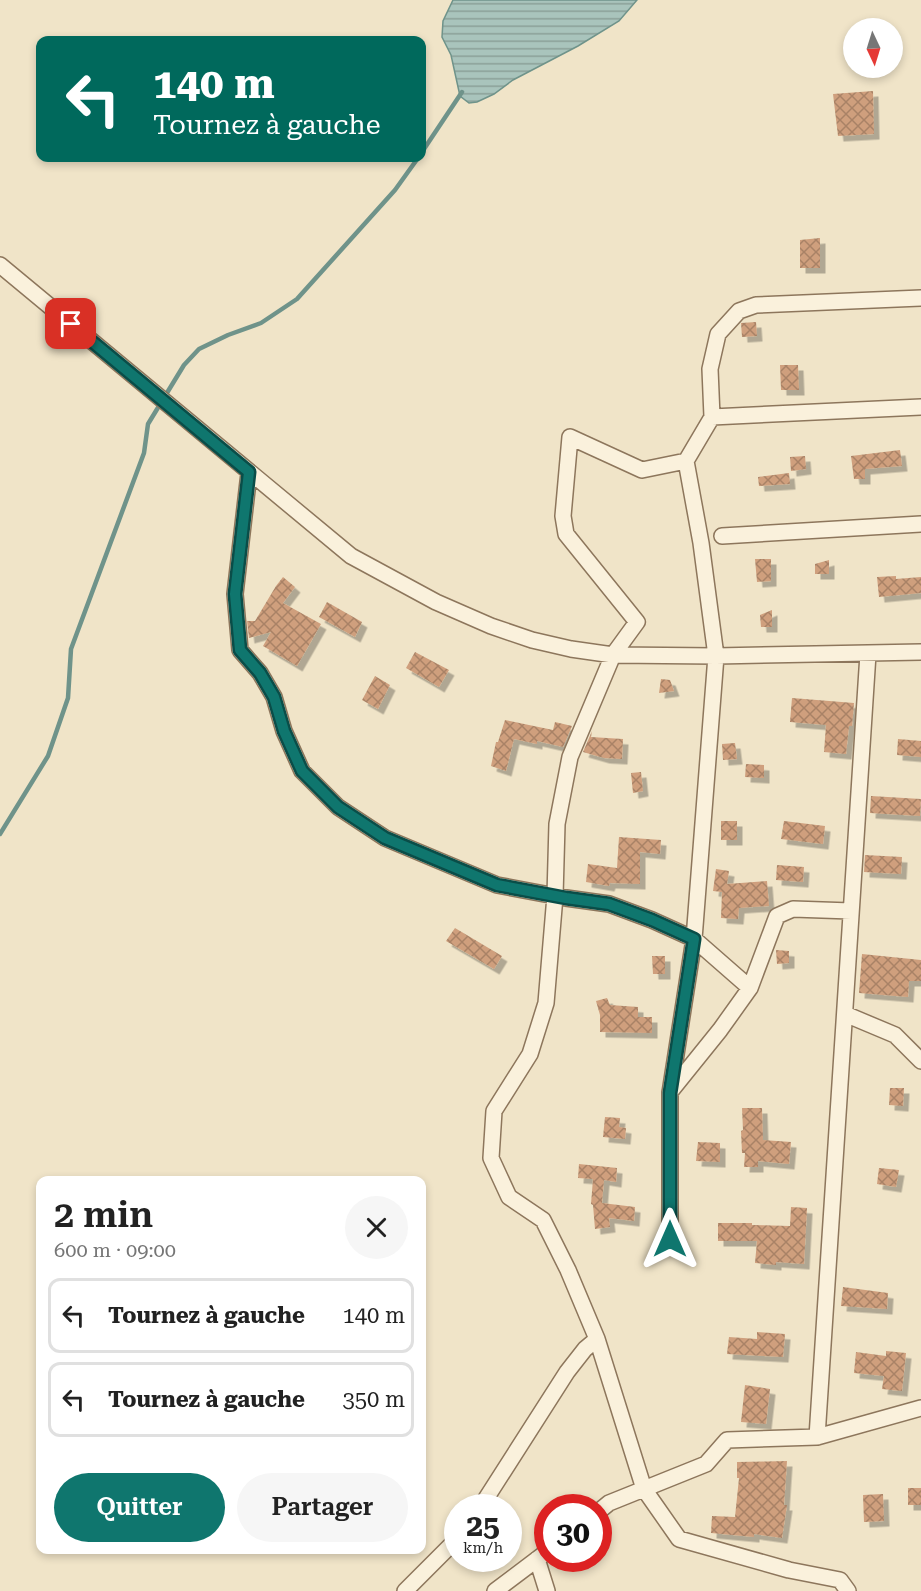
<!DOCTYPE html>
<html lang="fr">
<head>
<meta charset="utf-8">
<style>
	:root { --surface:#fff; --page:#f6f6f6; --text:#222; --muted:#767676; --line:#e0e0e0; --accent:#0f766e }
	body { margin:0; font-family:"Roboto Serif",serif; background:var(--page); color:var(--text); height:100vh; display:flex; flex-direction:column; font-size:22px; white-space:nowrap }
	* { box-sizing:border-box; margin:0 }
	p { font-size:20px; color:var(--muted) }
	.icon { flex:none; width:33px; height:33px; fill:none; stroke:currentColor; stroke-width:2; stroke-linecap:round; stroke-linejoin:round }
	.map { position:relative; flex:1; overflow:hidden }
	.sheet { position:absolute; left:36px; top:1176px; width:390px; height:378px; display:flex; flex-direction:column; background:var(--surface); border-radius:12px; box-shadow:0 3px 9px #0003 }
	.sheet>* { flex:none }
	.guide { position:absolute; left:36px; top:36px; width:390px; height:126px; border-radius:12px; box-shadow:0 3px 9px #0003; background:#00695c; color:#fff; overflow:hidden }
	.needle { width:39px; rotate:176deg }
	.tools { position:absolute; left:843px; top:18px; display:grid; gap:12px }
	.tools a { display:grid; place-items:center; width:60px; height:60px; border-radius:50%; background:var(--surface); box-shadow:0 3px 9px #0003; font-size:30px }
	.speed { position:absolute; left:444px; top:1494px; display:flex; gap:12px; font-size:30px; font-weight:700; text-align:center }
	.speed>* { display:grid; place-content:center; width:78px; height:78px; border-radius:50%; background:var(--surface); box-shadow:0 3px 9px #0003; line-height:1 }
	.speed small { font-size:15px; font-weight:400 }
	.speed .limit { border:9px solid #d22; background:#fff; color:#111 }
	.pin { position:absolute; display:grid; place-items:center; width:51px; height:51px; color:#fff; margin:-26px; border-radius:12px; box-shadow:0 3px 9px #0006 }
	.me { position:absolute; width:66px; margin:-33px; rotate:0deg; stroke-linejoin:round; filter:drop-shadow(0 0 4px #0008) }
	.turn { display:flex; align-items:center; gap:21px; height:126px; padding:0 18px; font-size:27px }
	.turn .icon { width:78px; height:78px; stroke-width:2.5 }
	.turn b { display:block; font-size:42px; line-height:51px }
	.round { display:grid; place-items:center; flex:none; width:63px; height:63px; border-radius:32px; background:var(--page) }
	.head { display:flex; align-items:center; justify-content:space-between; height:102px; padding:0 18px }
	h1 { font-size:36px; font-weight:600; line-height:45px }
	.primary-button { display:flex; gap:12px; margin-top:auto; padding:12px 18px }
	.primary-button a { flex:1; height:69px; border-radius:36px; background:var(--accent); color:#fff; font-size:24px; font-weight:600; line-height:69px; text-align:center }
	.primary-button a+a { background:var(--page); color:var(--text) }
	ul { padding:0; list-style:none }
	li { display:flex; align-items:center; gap:18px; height:75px; margin:0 12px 9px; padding:0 6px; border:3px solid var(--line); border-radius:12px }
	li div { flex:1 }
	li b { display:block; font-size:22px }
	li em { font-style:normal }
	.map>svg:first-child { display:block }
	.water { fill:url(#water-rules); stroke:#6f938a; stroke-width:1.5 }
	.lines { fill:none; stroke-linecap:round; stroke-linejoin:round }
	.stream { stroke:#6f938a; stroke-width:4.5 }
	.building { fill:url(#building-cross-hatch); filter:url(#shadow) }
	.street-casing { stroke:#8d765c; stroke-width:18 }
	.street { stroke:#faf1dc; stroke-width:15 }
	.route-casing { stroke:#0a4d48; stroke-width:15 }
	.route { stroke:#0f766e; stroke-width:10 }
</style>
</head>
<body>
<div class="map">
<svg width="921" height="1591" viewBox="0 0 921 1591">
	<defs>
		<pattern id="water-rules" width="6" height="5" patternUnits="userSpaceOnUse" patternTransform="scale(1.5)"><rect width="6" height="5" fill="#a9c4bc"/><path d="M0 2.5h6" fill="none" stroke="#8ba098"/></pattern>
		<pattern id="building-cross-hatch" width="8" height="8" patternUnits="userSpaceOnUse" patternTransform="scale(1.5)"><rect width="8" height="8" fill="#cf9f7d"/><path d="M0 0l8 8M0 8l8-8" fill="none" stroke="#a98266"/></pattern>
		<filter id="shadow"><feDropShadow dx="5.5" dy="5.5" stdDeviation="0" flood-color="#0004"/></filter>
	</defs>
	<rect width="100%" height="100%" fill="#f0e4c8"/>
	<path class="water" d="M453,0H637L619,21L578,46L513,80L494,94L477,102L469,103L460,96L451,55L442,37L443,21Z"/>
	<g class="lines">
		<path class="stream" d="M422,152L462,92
			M0,834L48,756L68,698L71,649L144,453L148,424L184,365L199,349L228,335L261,323L297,299L395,190L418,158"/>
	</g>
	<path class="building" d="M873,91L874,134L838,136L833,94Z
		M820,238V268H800V240Z
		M756,322L757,336L742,337L741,323Z
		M780,365H798L799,390H781Z
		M900,450L902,466L865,469V479H854L851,456Z
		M805,456L806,469L791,471L790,457Z
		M789,473L790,484L759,486L758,477Z
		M755,559H771V581L757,582Z
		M829,560V574H815V564Z
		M896,576V579L921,577V593L879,597L877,577Z
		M283,577L295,587L283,603L321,624L297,666L263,646L271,632L249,638L247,621H255L276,586Z
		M327,602L362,622L355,637L319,617Z
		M772,610V627H761L760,615Z
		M415,652L449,670L439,687L406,668Z
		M375,676L390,685L378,709L362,700Z
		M661,679L670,680L674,691L659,693Z
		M792,698L854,703L852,726H849L846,754L824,752L826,725L790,722Z
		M505,720L553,730L555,722L572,726L563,747L537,741V744L514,739L506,771L491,766L496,742H498Z
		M592,731L591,737L623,739L622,759L604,758L583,752Z
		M898,739L921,741V757L897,755Z
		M735,743L737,759L723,760L722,744Z
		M746,764L764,765V778L745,777Z
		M641,772L643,791L633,793L631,773Z
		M871,796L921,799L920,816L870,813Z
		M721,821H737V840H721Z
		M784,821L825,826L823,844L781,839Z
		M619,837L661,840L660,854L640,852V884L610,883L609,886L586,882L588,864L617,868Z
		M865,855L902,857L901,874L864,872Z
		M777,865L804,867L803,882L776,880Z
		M716,869L729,871L727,884L767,881L769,906L739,908L738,919L721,918L722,892L713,891Z
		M455,928L502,956L494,969L446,941Z
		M776,950L789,951V963L777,964Z
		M862,954L921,960V981H909L908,997L859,993Z
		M652,956H665V974H653Z
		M607,998L610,1005L638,1007V1017H652V1033L600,1032V1015L596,1001Z
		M890,1088H904L903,1106L889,1105Z
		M742,1108H762L763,1140L791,1142L789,1164L758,1161V1167H744L745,1153H742L741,1131L743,1130Z
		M605,1117L620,1118L619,1127L626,1128L625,1139L603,1137Z
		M698,1142L720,1143V1162L696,1161Z
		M579,1164L617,1168L616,1182L604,1180L602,1203L635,1207L634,1221L609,1218L610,1227L595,1229L593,1205L591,1204L593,1179L578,1178Z
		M879,1168L899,1170L896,1187L877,1184Z
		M791,1207L807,1208L804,1264L776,1262V1265L755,1263L757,1241H718V1223H752V1225L790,1226Z
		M843,1287L888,1293L887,1309L841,1306Z
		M757,1332L785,1334L783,1357L727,1354L729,1337L757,1339Z
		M886,1351L906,1353L902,1391L882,1389L884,1376L854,1373L856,1352L886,1356Z
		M745,1385L770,1389L766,1424L741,1422Z
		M787,1461L784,1505H787L782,1538L754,1534V1537L711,1533L712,1516L735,1517L739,1478H737V1462Z
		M908,1488H921V1505H908Z
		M883,1494L884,1521L864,1522L863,1495Z"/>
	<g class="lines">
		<defs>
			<path id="street" d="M0,265L351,556L436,602L491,626L532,640L571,649L613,655L716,656L921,652
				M712,417L921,407
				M686,461L642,470L570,437L563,516L566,534L637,622L613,655L570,757L557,824L555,896L546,1003L530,1054L494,1111L491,1158L509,1197L543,1220L568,1270L597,1339L644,1489L679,1539L789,1570L840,1580L848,1591
				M249,473L235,594L240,650L260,673L274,697L284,731L302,771L338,807L385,838L497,885L566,898L609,904L652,920L694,939L750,988
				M722,536L921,524
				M845,1014L895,1035L921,1061
				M670,1092L720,1030L750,988L777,916L793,909L851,911
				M670,1239V1093L694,939L716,656L701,543L686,461L712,417L710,369L718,334L739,311L756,305L921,298
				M817,1437L868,654
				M480,1508L567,1372L585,1349L597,1339
				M598,1512L609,1503L706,1464L727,1440L817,1437L921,1408
				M537,1559L547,1591
				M405,1591L458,1538
				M495,1591L548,1551"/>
		</defs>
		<use href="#street" class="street-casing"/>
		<use href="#street" class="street"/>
	</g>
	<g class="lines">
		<defs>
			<path id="route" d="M71,324L249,472L235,594L240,650L260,673L274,697L284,731L302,771L338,807L385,838L497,885L566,898L609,904L652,920L694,939L670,1093V1239"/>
		</defs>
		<use href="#route" class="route-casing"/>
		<use href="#route" class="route"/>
	</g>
</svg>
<div class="tools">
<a><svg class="needle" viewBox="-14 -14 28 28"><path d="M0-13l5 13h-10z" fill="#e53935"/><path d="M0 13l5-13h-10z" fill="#767676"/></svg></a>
</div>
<div class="speed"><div>25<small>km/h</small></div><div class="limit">30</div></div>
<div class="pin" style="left:71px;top:324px;background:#d93025"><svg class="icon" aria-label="arrive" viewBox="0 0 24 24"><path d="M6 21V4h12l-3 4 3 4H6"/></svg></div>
<svg class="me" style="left:670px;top:1239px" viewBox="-20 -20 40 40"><path d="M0-17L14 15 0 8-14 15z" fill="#0f766e" stroke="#fff" stroke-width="4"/></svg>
<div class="guide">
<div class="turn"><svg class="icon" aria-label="left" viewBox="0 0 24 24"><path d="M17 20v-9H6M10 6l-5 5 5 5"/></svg><div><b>140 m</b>Tournez à gauche</div></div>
</div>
<section class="sheet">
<div class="head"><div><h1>2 min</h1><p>600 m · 09:00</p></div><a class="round"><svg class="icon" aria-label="close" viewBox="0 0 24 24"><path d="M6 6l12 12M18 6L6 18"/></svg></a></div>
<ul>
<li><svg class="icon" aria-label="left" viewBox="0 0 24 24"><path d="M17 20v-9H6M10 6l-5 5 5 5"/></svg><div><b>Tournez à gauche</b></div><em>140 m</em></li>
<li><svg class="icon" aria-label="left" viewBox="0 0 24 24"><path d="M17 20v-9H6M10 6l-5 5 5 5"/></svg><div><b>Tournez à gauche</b></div><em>350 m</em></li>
</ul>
<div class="primary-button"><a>Quitter</a><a>Partager</a></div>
</section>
</div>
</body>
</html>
